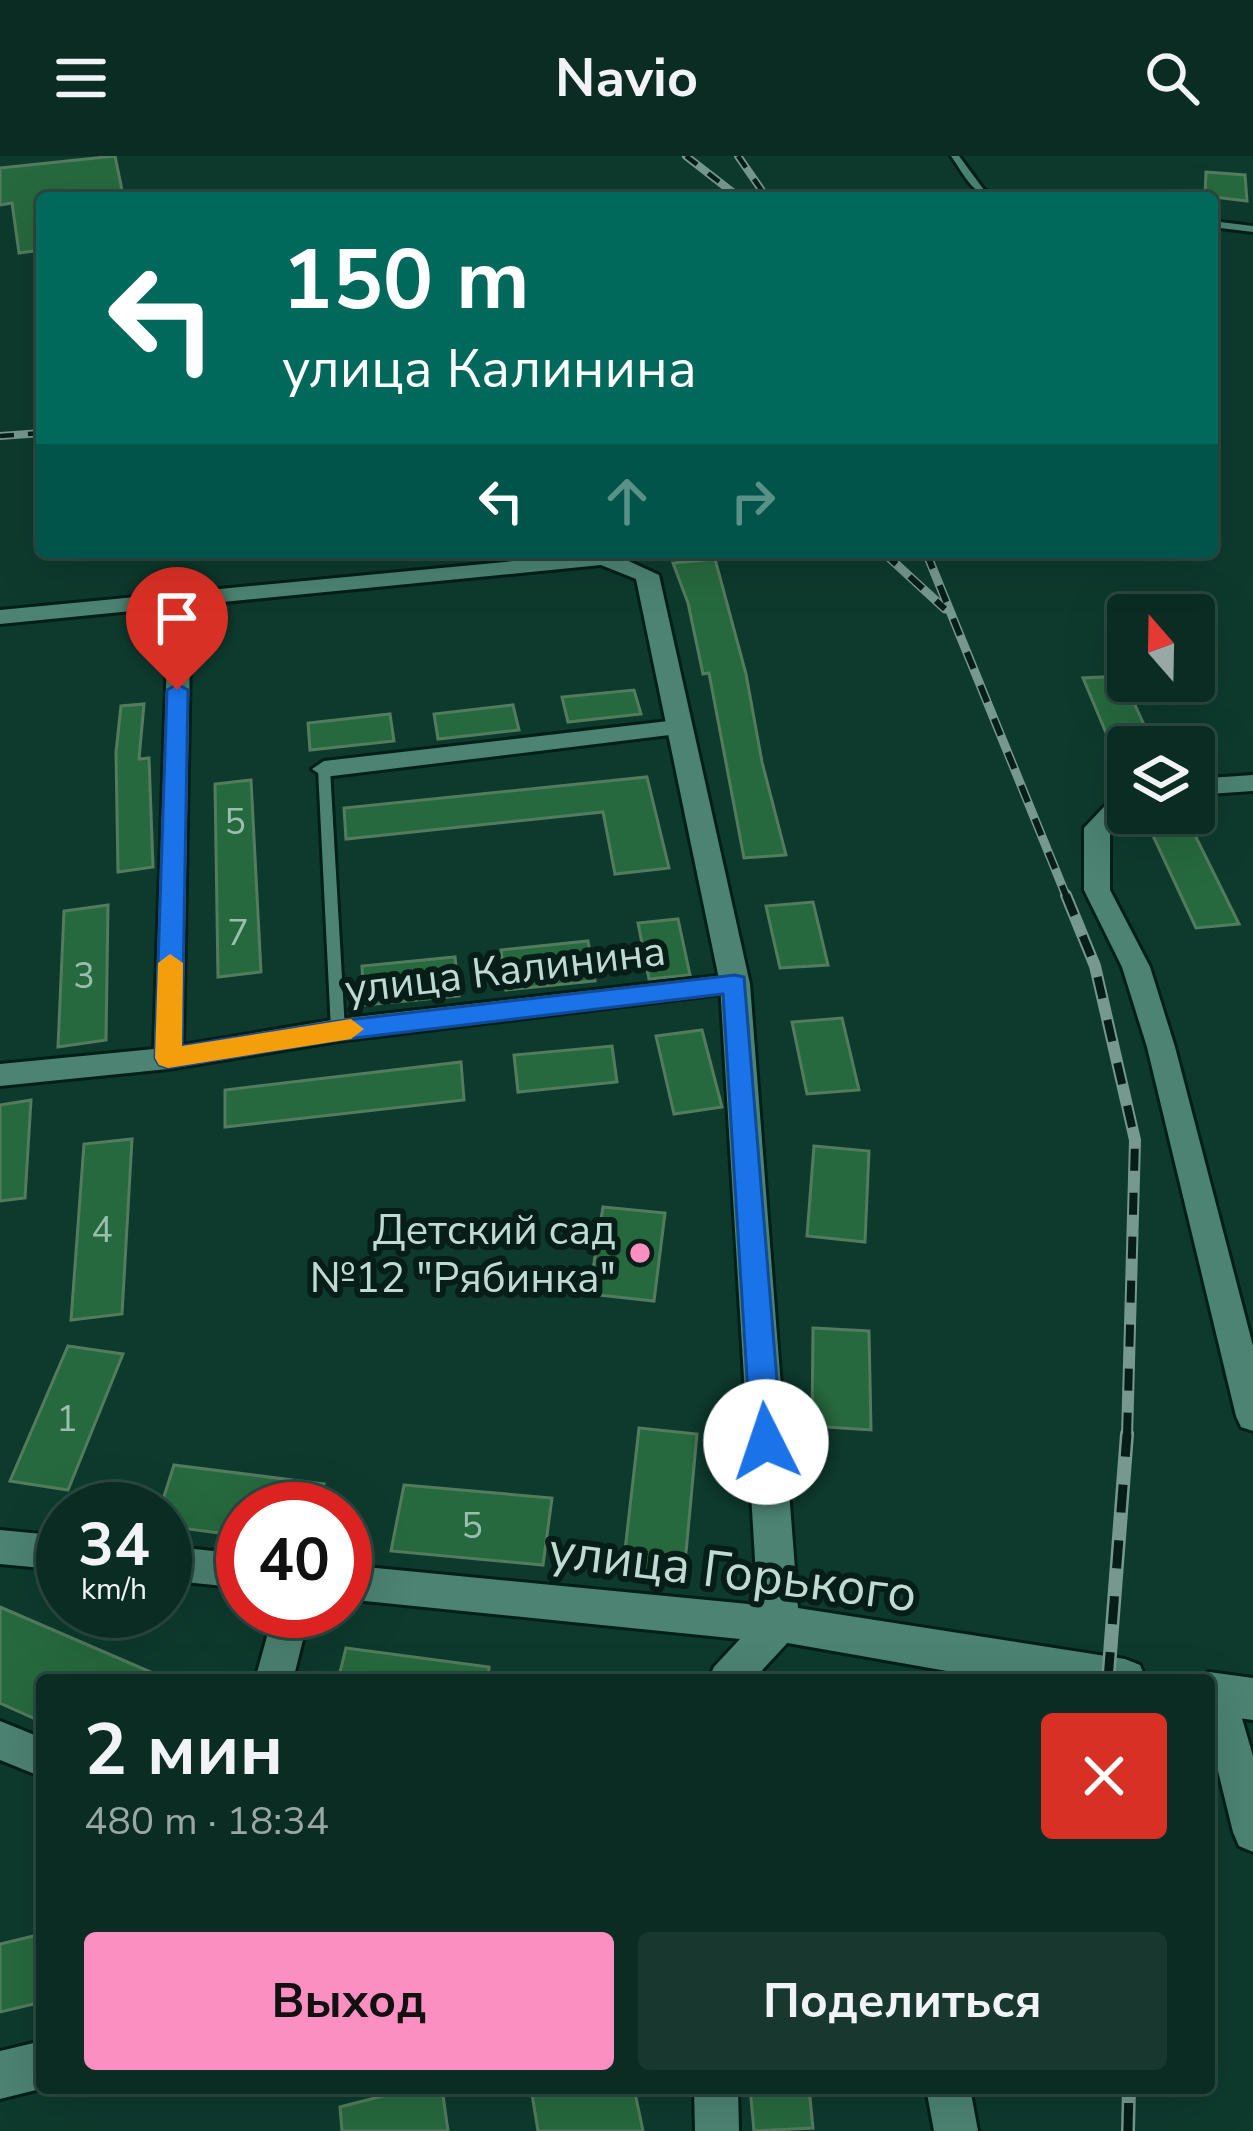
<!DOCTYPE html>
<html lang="ru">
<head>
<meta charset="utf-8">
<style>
	:root { --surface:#0a2c22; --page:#18382f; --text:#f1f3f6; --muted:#99a7a5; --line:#2a4840; --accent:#fc8fc1 }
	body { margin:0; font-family:"Nunito Sans",sans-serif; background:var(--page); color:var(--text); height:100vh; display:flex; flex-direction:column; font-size:45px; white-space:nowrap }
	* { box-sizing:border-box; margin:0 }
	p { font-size:39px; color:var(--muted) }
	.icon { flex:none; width:66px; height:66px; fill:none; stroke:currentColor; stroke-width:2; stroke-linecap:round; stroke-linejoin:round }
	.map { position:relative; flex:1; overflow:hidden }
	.sheet { position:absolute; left:36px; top:1518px; width:1179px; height:420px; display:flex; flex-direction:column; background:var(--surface); border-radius:12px; box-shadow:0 12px 48px #0002,0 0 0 3px var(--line) }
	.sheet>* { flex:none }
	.banner { position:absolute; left:36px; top:36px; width:1182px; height:366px; border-radius:12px; box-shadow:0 12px 48px #0002,0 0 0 3px var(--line); background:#00695c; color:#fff; overflow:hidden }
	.needle { width:78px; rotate:340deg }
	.tools { position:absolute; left:1107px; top:438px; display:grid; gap:24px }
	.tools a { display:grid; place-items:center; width:108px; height:108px; border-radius:12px; background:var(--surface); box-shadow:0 12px 48px #0002,0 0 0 3px var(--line); font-size:60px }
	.speed { position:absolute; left:36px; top:1326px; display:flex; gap:24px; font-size:60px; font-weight:700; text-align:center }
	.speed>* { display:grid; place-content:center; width:156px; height:156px; border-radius:50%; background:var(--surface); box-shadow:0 12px 48px #0002,0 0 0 3px var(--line); line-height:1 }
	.speed small { font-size:30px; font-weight:400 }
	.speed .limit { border:18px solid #d22; background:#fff; color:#111 }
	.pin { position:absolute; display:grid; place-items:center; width:102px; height:102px; color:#fff; margin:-123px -51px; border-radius:50% 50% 50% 0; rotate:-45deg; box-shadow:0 0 12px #0007 }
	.pin .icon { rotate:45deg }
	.me { position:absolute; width:132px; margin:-66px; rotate:356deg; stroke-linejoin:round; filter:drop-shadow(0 0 9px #0008) }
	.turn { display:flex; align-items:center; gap:42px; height:252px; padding:0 48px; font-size:54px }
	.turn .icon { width:156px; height:156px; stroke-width:2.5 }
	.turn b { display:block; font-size:84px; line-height:102px }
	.lanes { display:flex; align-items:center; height:114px; padding:0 48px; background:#0003; justify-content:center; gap:60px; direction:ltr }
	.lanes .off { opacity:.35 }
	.round { display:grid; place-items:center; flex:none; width:126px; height:126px; border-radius:12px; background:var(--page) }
	.headline { display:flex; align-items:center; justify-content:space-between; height:204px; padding:0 48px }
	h1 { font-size:72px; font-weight:700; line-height:90px }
	.action { display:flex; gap:24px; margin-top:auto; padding:24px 48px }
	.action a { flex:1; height:138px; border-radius:12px; background:var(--accent); color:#111; font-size:48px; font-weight:700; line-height:138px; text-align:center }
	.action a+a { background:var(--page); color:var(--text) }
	header { display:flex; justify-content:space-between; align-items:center; height:156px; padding:0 48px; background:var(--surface); font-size:54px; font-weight:700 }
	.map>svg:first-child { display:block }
	.building { fill:#27693e; stroke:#537b5d; stroke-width:3 }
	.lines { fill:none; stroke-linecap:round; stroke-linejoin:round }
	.service-casing { stroke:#021f17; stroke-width:6 }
	.minor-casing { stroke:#021f17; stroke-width:6 }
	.tertiary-casing { stroke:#021f17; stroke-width:6 }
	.service { fill:#4c8372; fill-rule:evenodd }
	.minor { fill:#4c8372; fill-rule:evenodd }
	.tertiary { fill:#4c8372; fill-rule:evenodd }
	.rail-far3-casing { stroke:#76988e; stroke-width:8 }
	.rail-far2-casing { stroke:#76988e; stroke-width:9 }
	.rail-far1-casing { stroke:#76988e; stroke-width:12 }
	.rail-casing { stroke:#76988e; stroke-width:14 }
	.rail-far3 { stroke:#071e18; stroke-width:4.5; stroke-dasharray:14; stroke-linecap:butt }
	.rail-far2 { stroke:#071e18; stroke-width:6; stroke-dasharray:18; stroke-linecap:butt }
	.rail-far1 { stroke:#071e18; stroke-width:8; stroke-dasharray:22; stroke-linecap:butt }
	.rail { stroke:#071e18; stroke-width:9; stroke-dasharray:28; stroke-linecap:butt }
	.route { fill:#1a73e8; stroke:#114b97; stroke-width:3 }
	.slow { fill:#f59e0b }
	.poi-dot { fill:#fc8fc1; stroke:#071e18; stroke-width:4.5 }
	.labels { text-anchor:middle; stroke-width:12; stroke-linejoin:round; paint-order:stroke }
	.number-label { font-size:36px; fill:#99beac }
	.street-label { font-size:42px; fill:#bfdad1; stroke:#071e18 }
	.poi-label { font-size:42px; fill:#bfdad1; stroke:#071e18; text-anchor:end }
	.near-street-label { font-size:51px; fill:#bfdad1; stroke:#071e18 }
</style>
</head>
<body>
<header><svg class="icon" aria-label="menu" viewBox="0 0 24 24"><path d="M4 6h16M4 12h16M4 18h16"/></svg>Navio<svg class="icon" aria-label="search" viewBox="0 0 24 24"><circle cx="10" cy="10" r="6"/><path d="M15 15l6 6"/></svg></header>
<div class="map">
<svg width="1253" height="1975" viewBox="0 0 1253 1975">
	<rect width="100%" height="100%" fill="#0e3a2e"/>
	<path class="building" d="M115,0L122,34L42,42V94L19,97L12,47L0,49V12Z
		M1206,16L1245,19L1247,45L1205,40Z
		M715,403L746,518L762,606L786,699L744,702L709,517L703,518L688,447L673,407Z
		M1122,520L1154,591H1112L1083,522Z
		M634,534L641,558L568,566L562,541Z
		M144,548L139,603L149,602L153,711L118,716L116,596L121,550Z
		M513,549L519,574L438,583L434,558Z
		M390,558L394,585L310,594L308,567Z
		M647,621L669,712L615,718L603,656L346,683L344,652Z
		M251,624L261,816L218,821L215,628Z
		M1188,665L1239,768L1196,772L1148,669Z
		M813,746L828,809L780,812L766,750Z
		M108,749L106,884L58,891L64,755Z
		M678,763L690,819L649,823L638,767Z
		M588,785L595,825L506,834L501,794Z
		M455,801L459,840L364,849L362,810Z
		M842,862L859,934L807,938L792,866Z
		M702,874L722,951L674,958L656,880Z
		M612,890L617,926L518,936L514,899Z
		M461,906L464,944L225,971V934Z
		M31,944L25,1042L0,1045V949Z
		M132,983L122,1158L71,1164L84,988Z
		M814,990L869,995L865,1086L807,1080Z
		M603,1051L665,1057L654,1145L589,1138Z
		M813,1172L869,1175L871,1274L812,1270Z
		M68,1190L123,1198L68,1334L10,1325Z
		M639,1272L697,1278L684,1418L623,1412Z
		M174,1309L324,1328L317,1353H243V1380L165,1370V1353H160Z
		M404,1329L552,1342L543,1409L391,1395Z
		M0,1451L169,1524H42V1566L0,1547Z
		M346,1492L489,1511L488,1524H338Z
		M42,1778V1846L0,1856V1788Z
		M414,1932H442L448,1975H342L340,1951Z
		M531,1932H634L643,1975H538Z
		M750,1932H809L813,1972L754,1975Z"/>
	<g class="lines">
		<defs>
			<path id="service" d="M951,0H959L984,34L1002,42C973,42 966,21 951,0Z
				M1212,65L1253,70V76L1212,71Z
				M324,609L330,613L345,874L338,879L331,874L318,613Z"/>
			<path id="minor" d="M180,435L191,442L183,889L338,863L735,818L745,821L749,828L745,835L338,885L168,913L0,930V908L154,893L169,442Z
				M677,564L689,572L686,577L324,621L312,613L324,605Z
				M1253,619V635L1194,639V623Z
				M1128,633V656L1110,674V734L1150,811L1175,891L1253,1190V1275L1241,1271L1236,1260L1147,891L1122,811L1084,734V672L1119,635Z
				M0,1374L63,1380V1414L0,1408Z
				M165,1390L243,1398V1432L165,1424Z
				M345,1409L779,1451L792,1456L797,1469L792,1482L753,1524H708L714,1511L740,1483L345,1443Z
				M274,1455H310L293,1524H255Z
				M1218,1519L1231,1525L1253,1600V1696L1239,1690L1233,1676L1209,1578L1206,1524Z
				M0,1565L42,1582V1621L0,1604Z
				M694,1932H738L739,1975H695Z
				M926,1932H970L978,1975H934Z"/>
			<path id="tertiary" d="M609,396L659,419L750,828L798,1452L1125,1503L1140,1509L1146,1524H998L765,1483L759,1469L720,828L636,423L601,409L0,468V454Z
				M1209,1516L1253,1522V1564L1209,1558V1524H1194Z
				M42,1885L44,1932L0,1943V1895Z"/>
		</defs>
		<use href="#service" class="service-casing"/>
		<use href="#minor" class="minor-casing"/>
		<use href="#tertiary" class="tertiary-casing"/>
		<use href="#service" class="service"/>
		<use href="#minor" class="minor"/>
		<use href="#tertiary" class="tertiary"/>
		<defs>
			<path id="rail-far3" d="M686,0L740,42
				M738,0L767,42
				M371,42H505
				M0,280L42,277"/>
			<path id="rail-far2" d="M883,396L945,453
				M926,396L1067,742"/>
			<path id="rail-far1" d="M1066,739L1095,810L1135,984L1127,1281"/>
			<path id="rail" d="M1108,1524L1127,1278
				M1128,1975L1129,1932"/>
		</defs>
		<use href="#rail-far3" class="rail-far3-casing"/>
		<use href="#rail-far2" class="rail-far2-casing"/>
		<use href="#rail-far1" class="rail-far1-casing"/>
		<use href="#rail" class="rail-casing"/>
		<use href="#rail-far3" class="rail-far3"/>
		<use href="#rail-far2" class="rail-far2"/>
		<use href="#rail-far1" class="rail-far1"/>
		<use href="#rail" class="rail"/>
	</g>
	<path class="route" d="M177,528L188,534L182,890L338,865L735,819L744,821L782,1286L777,1296L766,1300L755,1296L751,1286L723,838L338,884L168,912L159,909L155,902L167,534Z"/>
	<path class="slow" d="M170,798L183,807L182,890L351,863L364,873L351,883L168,912L159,909L155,902L158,807Z"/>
	<circle class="poi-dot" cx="640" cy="1097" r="12"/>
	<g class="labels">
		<g class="number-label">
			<text x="235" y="678">5</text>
			<text x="238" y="789">7</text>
			<text x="84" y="832">3</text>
			<text x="102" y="1086">4</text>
			<text x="67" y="1275">1</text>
			<text x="472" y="1382">5</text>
		</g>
		<g class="street-label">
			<text transform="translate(505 813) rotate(-7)" y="15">улица Калинина</text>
		</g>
		<g class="poi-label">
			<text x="616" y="1088">Детский сад<tspan x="616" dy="48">№12 "Рябинка"</tspan></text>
		</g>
		<g class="near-street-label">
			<text transform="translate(733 1415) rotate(7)" y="18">улица Горького</text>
		</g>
	</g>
</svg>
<div class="tools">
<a><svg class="needle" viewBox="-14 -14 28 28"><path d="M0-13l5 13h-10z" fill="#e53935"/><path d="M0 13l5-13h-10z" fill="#99a7a5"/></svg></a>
<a><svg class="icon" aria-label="layers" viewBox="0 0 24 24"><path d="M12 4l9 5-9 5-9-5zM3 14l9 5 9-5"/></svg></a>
</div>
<div class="speed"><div>34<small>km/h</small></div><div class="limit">40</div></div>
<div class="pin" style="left:177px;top:534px;background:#d93025"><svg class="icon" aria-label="arrive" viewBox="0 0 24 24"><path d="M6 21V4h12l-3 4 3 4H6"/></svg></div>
<svg class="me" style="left:766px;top:1286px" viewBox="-20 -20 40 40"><circle r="19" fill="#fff"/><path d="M0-13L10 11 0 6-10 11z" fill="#1a73e8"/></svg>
<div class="banner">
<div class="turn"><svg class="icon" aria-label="left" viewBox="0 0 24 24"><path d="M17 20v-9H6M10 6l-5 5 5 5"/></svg><div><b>150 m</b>улица Калинина</div></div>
<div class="lanes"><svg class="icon" aria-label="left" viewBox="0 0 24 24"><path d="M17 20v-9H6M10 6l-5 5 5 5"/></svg><svg class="icon off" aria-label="ahead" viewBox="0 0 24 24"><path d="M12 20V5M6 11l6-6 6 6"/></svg><svg class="icon off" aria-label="right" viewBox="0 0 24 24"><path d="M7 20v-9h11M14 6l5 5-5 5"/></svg></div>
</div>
<section class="sheet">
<div class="headline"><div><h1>2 мин</h1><p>480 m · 18:34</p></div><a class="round" style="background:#d93025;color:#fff"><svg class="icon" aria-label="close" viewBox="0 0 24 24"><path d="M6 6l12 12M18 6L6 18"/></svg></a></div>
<div class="action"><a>Выход</a><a>Поделиться</a></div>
</section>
</div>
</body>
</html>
